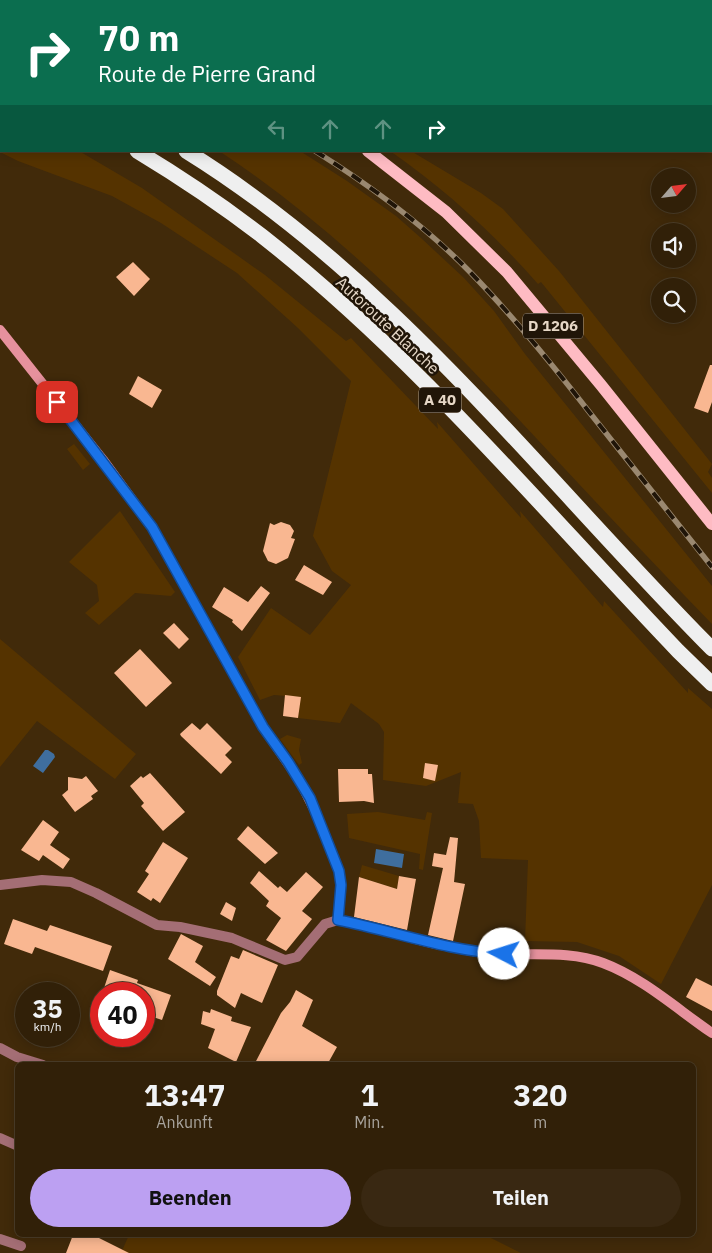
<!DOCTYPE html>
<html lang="de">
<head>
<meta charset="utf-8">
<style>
	:root { --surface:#312008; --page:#392812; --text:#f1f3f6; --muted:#a8a39c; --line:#4c3e29; --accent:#bca0f2 }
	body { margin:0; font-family:"IBM Plex Sans",sans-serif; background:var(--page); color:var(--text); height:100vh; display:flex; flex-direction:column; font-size:19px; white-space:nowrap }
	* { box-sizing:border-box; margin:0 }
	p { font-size:16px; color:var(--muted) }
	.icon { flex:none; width:28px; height:28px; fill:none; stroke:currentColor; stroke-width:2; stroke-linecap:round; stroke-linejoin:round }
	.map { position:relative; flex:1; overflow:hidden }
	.side { position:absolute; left:15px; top:1062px; width:681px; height:175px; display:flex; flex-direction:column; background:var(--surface); border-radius:8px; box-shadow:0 2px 12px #0003,0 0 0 1px var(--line) }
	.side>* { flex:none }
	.hud { position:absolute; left:0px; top:0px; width:712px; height:152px; box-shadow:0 2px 12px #0003,0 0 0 1px var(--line); background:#0b6e4f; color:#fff; overflow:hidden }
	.needle { width:32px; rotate:62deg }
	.tools { position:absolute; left:651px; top:168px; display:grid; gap:10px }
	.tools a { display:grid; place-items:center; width:45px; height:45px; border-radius:50%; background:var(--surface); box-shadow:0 2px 12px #0003,0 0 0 1px var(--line); font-size:25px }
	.speed { position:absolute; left:15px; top:982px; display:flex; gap:10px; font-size:25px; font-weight:700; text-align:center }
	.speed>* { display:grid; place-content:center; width:65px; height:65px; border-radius:50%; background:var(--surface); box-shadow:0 2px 12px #0003,0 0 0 1px var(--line); line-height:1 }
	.speed small { font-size:12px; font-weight:400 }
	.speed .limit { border:8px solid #d22; background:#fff; color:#111 }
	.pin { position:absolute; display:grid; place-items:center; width:42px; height:42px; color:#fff; margin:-21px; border-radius:10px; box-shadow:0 2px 8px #0006 }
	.me { position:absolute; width:55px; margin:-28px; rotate:275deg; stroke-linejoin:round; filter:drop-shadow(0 0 4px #0008) }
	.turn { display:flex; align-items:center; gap:18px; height:105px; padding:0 15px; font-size:22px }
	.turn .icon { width:65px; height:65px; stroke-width:2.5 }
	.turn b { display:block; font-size:35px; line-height:42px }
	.lanes { display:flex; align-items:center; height:48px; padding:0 15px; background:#0003; justify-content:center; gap:25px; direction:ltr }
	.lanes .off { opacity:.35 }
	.eta { display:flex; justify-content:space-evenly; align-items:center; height:85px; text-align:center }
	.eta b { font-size:30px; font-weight:800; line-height:35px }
	.button { display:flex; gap:10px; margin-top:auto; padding:10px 15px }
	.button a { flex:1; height:58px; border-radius:30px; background:var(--accent); color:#111; font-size:20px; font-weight:800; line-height:58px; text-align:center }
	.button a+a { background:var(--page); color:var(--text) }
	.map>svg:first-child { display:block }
	.green { fill:#530 }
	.water { fill:#3f6e9e }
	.building { fill:#f9b791 }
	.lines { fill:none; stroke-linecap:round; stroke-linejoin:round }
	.street { stroke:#a46e75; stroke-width:10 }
	.secondary { stroke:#e6919d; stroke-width:10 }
	.primary { stroke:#febbc3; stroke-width:12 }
	.highway { stroke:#efefef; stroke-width:15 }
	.rail-casing { stroke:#9a8870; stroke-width:5.5 }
	.rail { stroke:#201508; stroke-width:4; stroke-dasharray:11; stroke-linecap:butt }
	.route-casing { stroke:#114b97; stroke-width:12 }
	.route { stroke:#1a73e8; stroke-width:9 }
	.labels { text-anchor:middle; stroke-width:5; stroke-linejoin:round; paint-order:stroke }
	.shield { fill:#201508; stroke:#ab9d8d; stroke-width:1 }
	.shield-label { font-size:15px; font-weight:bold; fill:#e6d7c6 }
	.street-label { font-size:16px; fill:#e6d7c6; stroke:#201508 }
</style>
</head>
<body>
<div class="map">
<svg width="712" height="1253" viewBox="0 0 712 1253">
	<rect width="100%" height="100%" fill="#412a0a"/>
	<path class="green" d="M0,114L1,151H79L142,188L265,275L346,341L351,338L438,429L437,422L521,518L520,511L603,607L604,601L688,693V688L712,709V885L661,984L619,956L577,942L525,941L528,860L481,858L479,821L473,804L458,803L461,772L426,786L383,780L384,732L379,724L351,703L340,723L298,718L300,697L274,695L260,700L238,657L271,608L310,635L351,585L332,571L313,536L351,381L298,328L237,273L161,223L112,196L18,161L0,152Z
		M219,151H300L347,181L396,216L421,238L464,278L494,311L525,354L712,586V624C658,568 604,511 551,454C449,344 345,234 219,151Z
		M390,151H411L481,193L503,209L559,271L712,464L708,472L712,478V493L541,282L538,284C494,234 445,189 390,151Z
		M74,444L90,464L83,470L67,449Z
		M120,511L175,592L171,596L135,593L99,625L85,613L99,601L97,585L69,562Z
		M0,639L136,754L115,779L37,721L0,767Z
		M287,735L301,739L299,750L302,763L299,765L280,739Z
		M378,812L425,820L427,812L432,813L423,870L419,869L420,854L349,838L347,814Z
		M362,865L399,876L397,889L359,877Z
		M129,1235H485L521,1253H121Z"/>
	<path class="water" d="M45,750H48L54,754L55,757L43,773L33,766Z
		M376,849L404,854L402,868L374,863Z"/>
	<path class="building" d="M133,262L150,279L134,296L116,277Z
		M710,365H712V402L708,413L694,408Z
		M138,376L162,390L152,408L129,394Z
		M281,522L290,525L294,531L291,538L295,539L288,558L276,564L268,561L263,551L270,523L274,525Z
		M304,565L332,582L323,595L295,580Z
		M261,586L270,593L242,631L232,622L233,620L212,607L224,587L248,602Z
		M174,623L189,639L179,649L163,633Z
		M140,649L172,683L146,707L114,673Z
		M285,695L301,697L298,718L283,716Z
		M192,723L200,730L207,723L232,748L225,755L232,762L221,774L181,736L180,734Z
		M425,763L438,765L435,781L423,778Z
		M338,769H368V774H372L374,803L364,801L339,802Z
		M150,773L185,812L163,831L141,806L144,803L130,786L141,776L143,778Z
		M86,776L98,791L91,796L93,799L75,812L62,795L68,790V777L82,779Z
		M43,820L59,832L50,845L70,859L63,869L43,855L39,861L21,850Z
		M248,826L278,853L265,864L237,839Z
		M450,837L458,838L454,882L465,884L453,941L428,935L443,868L432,866L434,853L446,855Z
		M163,842L188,858L160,903L153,898L151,901L137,892L149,874L145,871Z
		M259,871L278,888L280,886L287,892L306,872L323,887L302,911L312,919L286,951L266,940L281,918L266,906L269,901L250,883Z
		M399,876L416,879L407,930L354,917L359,877L397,889Z
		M226,902L236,908L232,921L220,914Z
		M13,919L47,931L50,925L112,946L103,971L35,947L32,954L4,944Z
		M181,934L203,946L195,962L216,977L210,986L168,959Z
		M243,950L278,965L262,1003L241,993L235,1008L217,995V991L231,956L239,959Z
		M110,970L138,980L137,983L171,995L162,1020L144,1014V994H102Z
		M696,978L712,986V1011L686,997Z
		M296,990L313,1000L302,1026L337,1047L327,1065H254L281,1013L290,1002Z
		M211,1009L232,1017L231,1021L251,1027L236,1062L208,1048L215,1029L201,1024L203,1011L210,1013Z
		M73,1235H93L129,1253H66Z"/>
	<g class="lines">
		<path class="street" d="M0,885L42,880L71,882L96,893L157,925L180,927L232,938L285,960L297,957L325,924L338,920
			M0,1048L17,1057L43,1065
			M0,1138L18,1146
			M0,1239L21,1246"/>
		<path class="secondary" d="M0,330L103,460L152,527L263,727L300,781L316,813L339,871L341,885L338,920C388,930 435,947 486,953C525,957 567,949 603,963C643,978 677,1009 712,1033"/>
		<path class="primary" d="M119,0L121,1
			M368,151L446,212L507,272L601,385L712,524"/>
		<path class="highway" d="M0,59H1
			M0,86H1
			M137,151C180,177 222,205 262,236C416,357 543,510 678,651L712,684
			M186,151C393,279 543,479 712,649"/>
		<defs>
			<path id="rail" d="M39,0L42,1
				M315,151C371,186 424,225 470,272C513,316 552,364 590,413C631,464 671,516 712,567"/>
		</defs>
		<use href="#rail" class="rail-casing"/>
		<use href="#rail" class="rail"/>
	</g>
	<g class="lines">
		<defs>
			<path id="route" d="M57,402L152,527L263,727L288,762L310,798L339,871L341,885L338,920C394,931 447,951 504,954"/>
		</defs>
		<use href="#route" class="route-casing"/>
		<use href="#route" class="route"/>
	</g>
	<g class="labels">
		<g class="shield">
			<rect x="523" y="313.5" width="60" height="25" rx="4"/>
			<rect x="419" y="387.5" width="42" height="25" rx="4"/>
		</g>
		<g class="shield-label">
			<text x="553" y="331">D 1206</text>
			<text x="440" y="405">A 40</text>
		</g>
		<g class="street-label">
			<text transform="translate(388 325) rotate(43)" y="6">Autoroute Blanche</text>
		</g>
	</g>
</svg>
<div class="tools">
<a><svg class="needle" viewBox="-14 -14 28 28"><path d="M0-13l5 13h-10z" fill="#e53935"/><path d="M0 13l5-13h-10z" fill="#a8a39c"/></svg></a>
<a><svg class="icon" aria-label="sound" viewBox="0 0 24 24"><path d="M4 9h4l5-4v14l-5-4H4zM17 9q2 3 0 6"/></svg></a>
<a><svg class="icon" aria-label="search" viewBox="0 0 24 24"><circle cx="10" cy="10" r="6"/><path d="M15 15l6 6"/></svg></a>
</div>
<div class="speed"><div>35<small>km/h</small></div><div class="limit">40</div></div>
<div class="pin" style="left:57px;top:402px;background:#d93025"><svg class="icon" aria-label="arrive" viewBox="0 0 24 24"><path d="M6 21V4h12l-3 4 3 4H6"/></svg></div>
<svg class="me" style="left:504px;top:954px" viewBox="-20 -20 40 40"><circle r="19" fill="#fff"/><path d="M0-13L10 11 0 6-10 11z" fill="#1a73e8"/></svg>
<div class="hud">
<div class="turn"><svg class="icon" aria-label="right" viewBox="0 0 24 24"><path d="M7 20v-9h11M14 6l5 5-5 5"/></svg><div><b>70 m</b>Route de Pierre Grand</div></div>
<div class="lanes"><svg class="icon off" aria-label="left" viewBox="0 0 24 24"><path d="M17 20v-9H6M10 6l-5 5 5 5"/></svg><svg class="icon off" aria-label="ahead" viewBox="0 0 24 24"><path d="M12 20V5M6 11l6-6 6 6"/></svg><svg class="icon off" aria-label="ahead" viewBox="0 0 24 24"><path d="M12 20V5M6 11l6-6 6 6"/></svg><svg class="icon" aria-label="right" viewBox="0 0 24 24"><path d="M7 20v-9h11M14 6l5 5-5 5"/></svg></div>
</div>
<section class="side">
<div class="eta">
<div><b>13:47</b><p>Ankunft</p></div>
<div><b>1</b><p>Min.</p></div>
<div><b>320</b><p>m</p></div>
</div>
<div class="button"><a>Beenden</a><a>Teilen</a></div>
</section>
</div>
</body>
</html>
